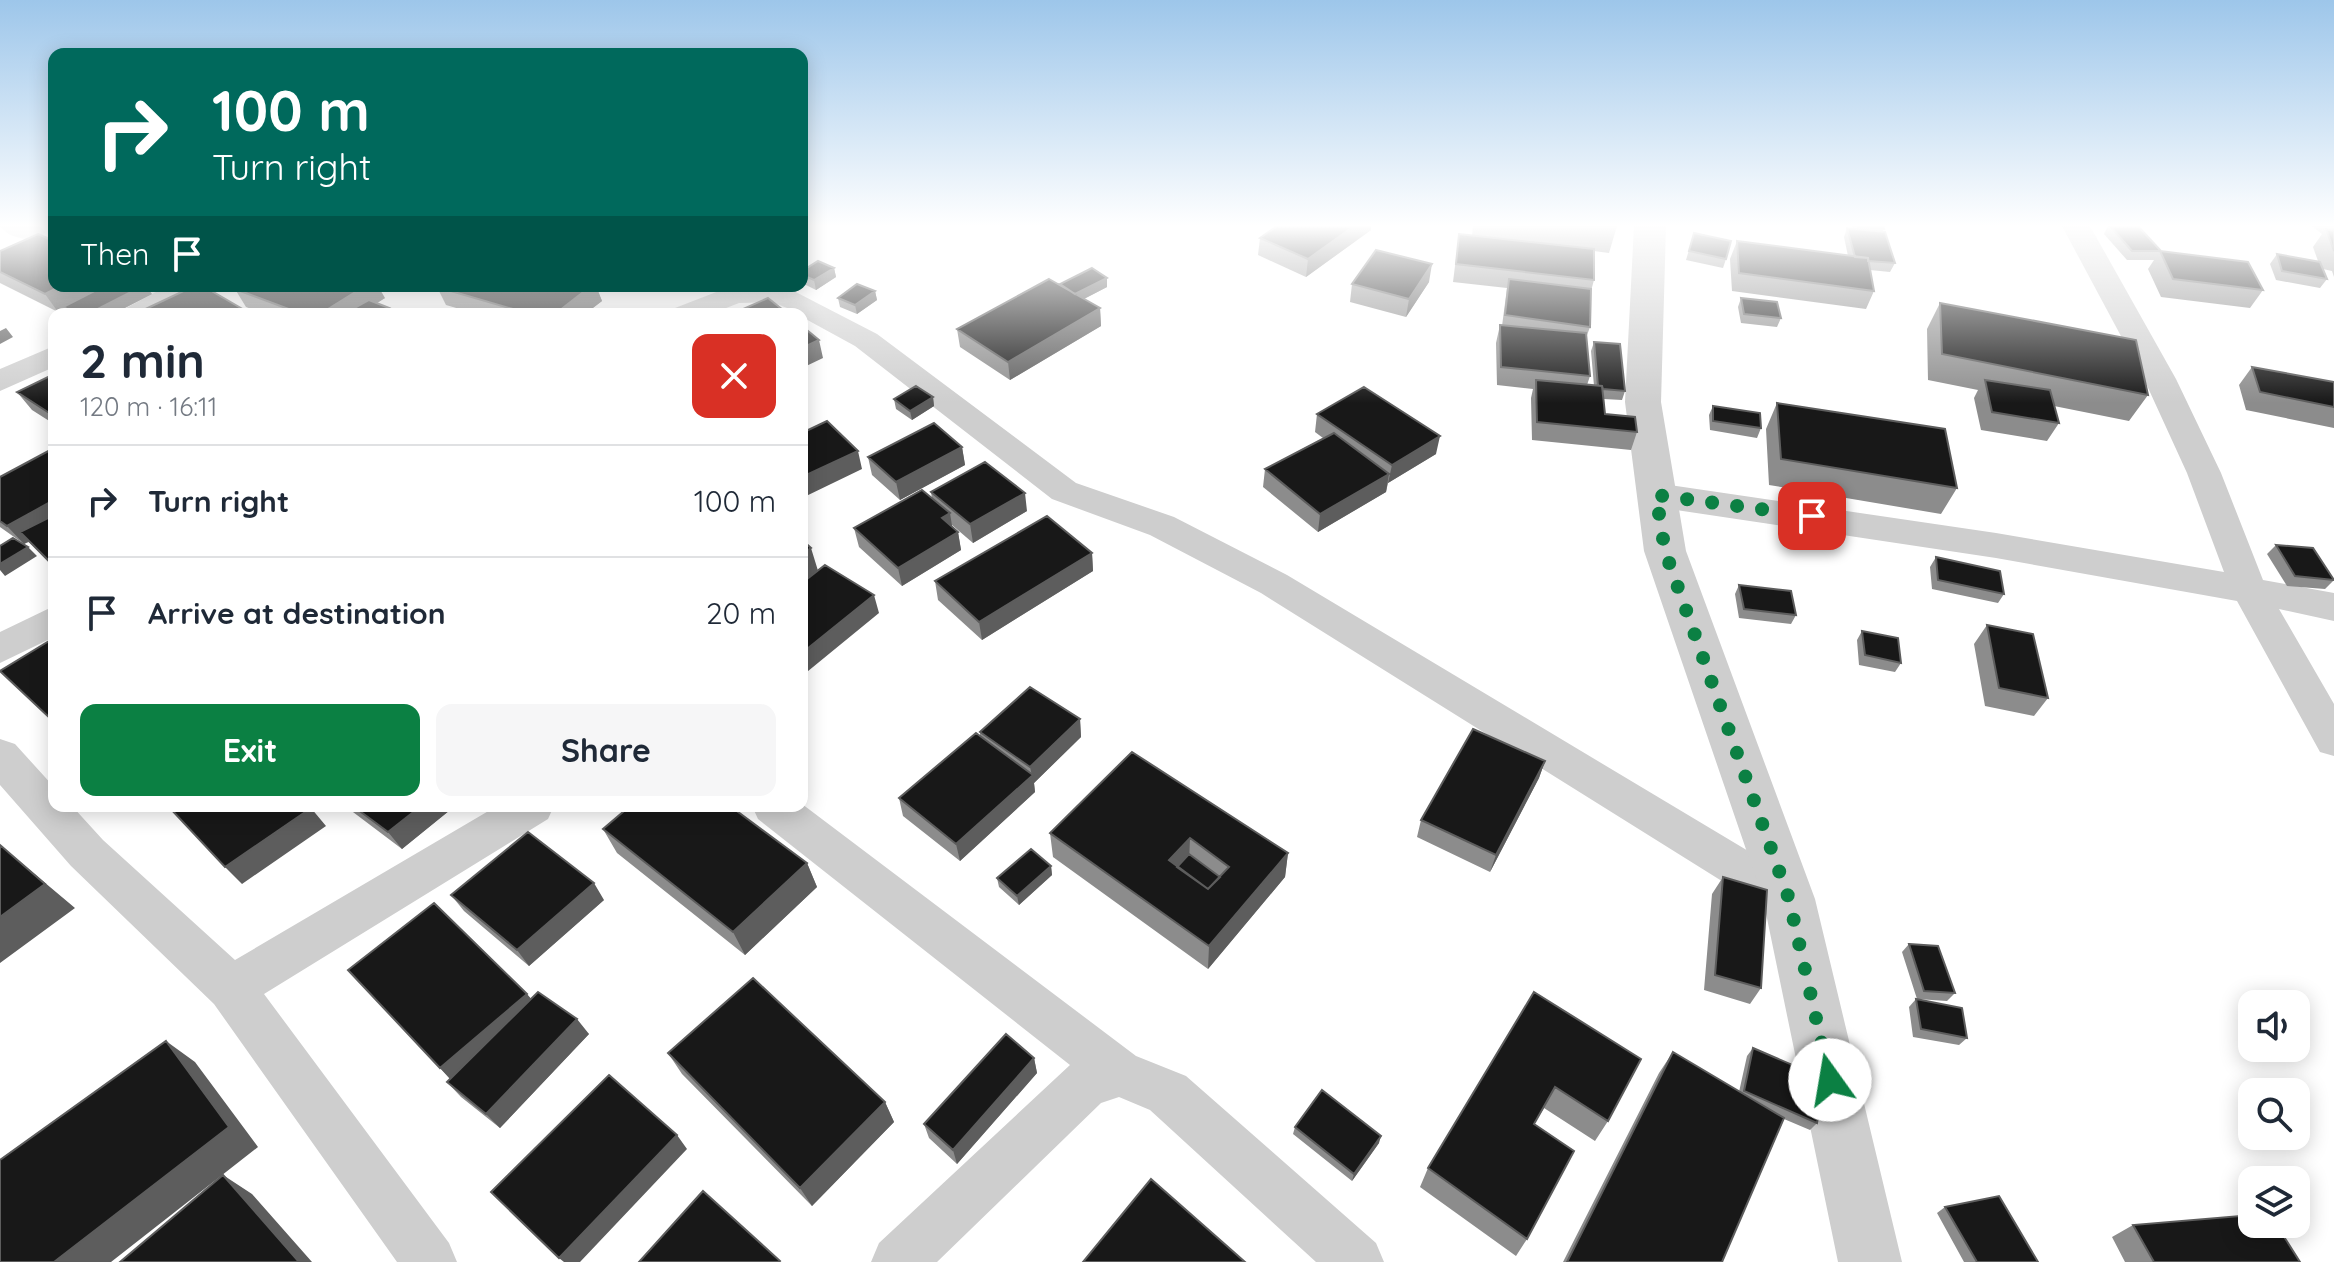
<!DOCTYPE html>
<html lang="en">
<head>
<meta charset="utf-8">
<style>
	:root { --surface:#fff; --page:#f6f6f7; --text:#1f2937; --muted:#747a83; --line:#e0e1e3; --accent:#0b8043 }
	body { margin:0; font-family:Quicksand,sans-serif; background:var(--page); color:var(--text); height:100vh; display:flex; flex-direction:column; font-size:30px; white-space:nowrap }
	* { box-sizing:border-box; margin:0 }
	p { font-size:26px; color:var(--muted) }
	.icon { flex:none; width:44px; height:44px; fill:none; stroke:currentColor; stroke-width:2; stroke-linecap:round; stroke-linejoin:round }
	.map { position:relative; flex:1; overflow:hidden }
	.sheet { position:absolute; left:48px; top:308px; width:760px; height:504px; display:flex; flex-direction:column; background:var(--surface); border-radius:16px; box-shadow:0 4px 20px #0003 }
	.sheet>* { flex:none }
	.top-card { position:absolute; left:48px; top:48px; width:760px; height:244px; border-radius:16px; box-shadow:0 4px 20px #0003; background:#00695c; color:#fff; overflow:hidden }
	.tools { position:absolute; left:2238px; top:990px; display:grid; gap:16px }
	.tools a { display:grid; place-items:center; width:72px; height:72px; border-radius:16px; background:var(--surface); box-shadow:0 4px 20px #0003; font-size:40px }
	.pin { position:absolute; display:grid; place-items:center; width:68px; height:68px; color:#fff; margin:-34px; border-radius:16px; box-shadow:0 4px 12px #0006 }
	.me { position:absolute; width:88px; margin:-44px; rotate:347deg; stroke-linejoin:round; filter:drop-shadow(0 0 6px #0008) }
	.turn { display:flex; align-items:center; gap:28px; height:168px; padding:0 32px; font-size:36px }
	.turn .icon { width:104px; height:104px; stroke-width:2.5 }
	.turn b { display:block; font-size:56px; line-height:68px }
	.then { display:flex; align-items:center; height:76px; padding:0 32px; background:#0003; gap:16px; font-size:30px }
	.round { display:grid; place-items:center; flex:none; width:84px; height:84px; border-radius:16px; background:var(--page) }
	.summary { display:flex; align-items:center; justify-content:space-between; height:136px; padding:0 32px }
	h1 { font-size:48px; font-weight:800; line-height:60px }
	.cta { display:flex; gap:16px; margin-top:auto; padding:16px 32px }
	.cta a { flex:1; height:92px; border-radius:16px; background:var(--accent); color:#fff; font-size:32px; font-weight:800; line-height:92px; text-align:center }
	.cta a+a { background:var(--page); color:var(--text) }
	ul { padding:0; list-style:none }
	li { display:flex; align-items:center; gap:24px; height:112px; padding:0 32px; border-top:2px solid var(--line) }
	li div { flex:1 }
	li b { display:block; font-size:30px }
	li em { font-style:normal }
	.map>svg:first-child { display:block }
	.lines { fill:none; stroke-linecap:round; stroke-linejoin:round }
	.minor { fill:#cecece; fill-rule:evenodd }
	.tertiary { fill:#cecece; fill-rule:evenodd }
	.wall { fill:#8c8c8c }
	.shaded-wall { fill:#5d5d5d }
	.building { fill:#181818; stroke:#5d5d5d; stroke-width:2; fill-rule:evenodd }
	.route { stroke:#0b8043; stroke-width:14; stroke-dasharray:0 25.2 }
</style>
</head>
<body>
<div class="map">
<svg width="2334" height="1262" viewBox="0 0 2334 1262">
	<rect width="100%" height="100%" fill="#fff"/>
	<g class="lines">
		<path class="minor" d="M0,226H40L45,232L41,238C28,241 8,238 0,226Z
			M2062,226H2090L2176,379L2221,473L2263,580L2334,593V621L2279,609L2334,704V756L2320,752L2237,601L1996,558L1656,507L1644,503L1639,495L1644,487L1656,483L1996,533L2224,572L2187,473L2144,379Z
			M167,286H203L199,292L158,314H121L126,308Z
			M732,286L786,287L877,334L1076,483L1174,517L1287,575L1805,885L1812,899L1805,913L1789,919L1773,913L1261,593L1150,535L1052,499L855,346L802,317V314L772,302L739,303L711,314H670L675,308Z
			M54,346V367L0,391V369Z
			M54,606V637L0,663V632Z
			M0,739L15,744L54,787V806H72L103,840L235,960L497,806H554L548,819L264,994L449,1243L457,1262H397L214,1004L71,866L0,785Z
			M802,804L1136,1056L1186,1076L1376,1243L1384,1262H1316L1150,1110L1119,1097L1101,1103L937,1262H871L879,1243L1070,1065L758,819L752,806Z"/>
		<path class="tertiary" d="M1634,226H1666L1661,402L1686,551L1815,899L1902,1262H1838L1763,899L1644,551L1625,402Z"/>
	</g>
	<path class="wall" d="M1473,226H1617L1609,253L1594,251V280L1591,291L1590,327L1586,338L1590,376L1587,385L1594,386L1591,351L1594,342L1625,391L1622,400L1604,399L1605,414L1637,432L1631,450L1532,440L1531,398L1533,389L1497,385L1496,343L1500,325L1502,326L1507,288L1453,282L1459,234L1472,236Z
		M1851,226H1883L1884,229L1882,232L1895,263L1890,272L1870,270L1874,291L1866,309L1732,291L1730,259L1737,241L1848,256L1844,237L1847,228L1852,229Z
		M2108,226H2138L2161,251L2263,290L2250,308L2161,297L2148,269L2154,260H2127L2104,234Z
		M2312,226H2334V277L2332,271L2323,269L2327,279L2320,288L2276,280L2270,264L2277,254L2318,261L2313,247L2322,234Z
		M1371,230L1306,277L1258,255L1260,238Z
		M1694,233L1726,259L1723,268L1686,260Z
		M0,251L54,286L152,294L113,314H68L64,309L58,312L0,283Z
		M834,268L836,277L816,290L802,283V271Z
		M1107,278V287L1084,299L1100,308L1101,326L1010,380L960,347L957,329L1060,286V284Z
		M1429,282L1406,317L1350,302L1352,284Z
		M438,286H596L602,301L585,314H477L446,305L437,287Z
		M235,289L385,298L377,303L389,308L392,314H265L246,307Z
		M875,291L877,300L857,314L840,307L838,298Z
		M1741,298L1781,318L1777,327L1741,323L1738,307Z
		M1940,303L2148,395L2129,421L2054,406L2059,423L2047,441L1981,430L1974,398L1978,390L1928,380L1927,329Z
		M2252,367L2334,382V428L2246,410L2239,385Z
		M54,374V424L32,410L17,392Z
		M933,397L934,406L912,420L896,409L894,399Z
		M1777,403L1957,488L1941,514L1769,485L1766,429Z
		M1713,406L1761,428L1757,438L1710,430L1709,415Z
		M1317,414L1436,454L1388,483L1386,492L1318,532L1263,487L1265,469L1323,438L1315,432Z
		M962,447L965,465L900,500L872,475L868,457Z
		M54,448V568L29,542L24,544L0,527V477Z
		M931,492L1027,511L973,543L952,525V527L958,532L961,550L902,586L859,547L854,528L932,499Z
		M2276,545L2334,580L2325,589L2287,586L2267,554Z
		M1092,553L1093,571L982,640L938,600L935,581Z
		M1936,557L2004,594L1998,603L1932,589L1930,567Z
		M1739,585L1796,615L1791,624L1739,618L1735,594Z
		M1987,625L2048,698L2034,716L1985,706L1974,644Z
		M1862,631L1901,663L1895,672L1859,665L1857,640Z
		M1080,719L1081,737L1034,783L1035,792L960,861L903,816L899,798L980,736V732Z
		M1132,752L1288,853L1285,877L1208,969L1053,857L1050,833Z
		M1545,761L1539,778L1490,872L1417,837L1421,820Z
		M345,806H455L402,849Z
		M603,829L807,863L817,887L745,955L617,853Z
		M1051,866L1052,875L1019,905L999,887L997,878Z
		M1723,877L1761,988L1750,1004L1704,990L1712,894Z
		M451,895L604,900L529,966L464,911Z
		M1909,944L1955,993L1947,1001L1917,999L1902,952Z
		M1534,992L1608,1121L1595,1141L1544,1108L1534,1124L1527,1239L1516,1256L1420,1187L1428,1168Z
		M531,998L589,1034L500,1128L461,1097L447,1082L450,1079L440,1068Z
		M1916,999L1967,1038L1959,1045L1913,1037L1909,1007Z
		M1753,1048L1817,1123L1810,1130L1784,1119L1722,1262H1563L1659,1073L1673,1052L1739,1092L1747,1056Z
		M668,1053L885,1102L894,1122L812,1206L682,1074Z
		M1034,1058L1037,1073L957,1164L929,1138L924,1124Z
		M1295,1127L1379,1143L1352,1181L1293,1134Z
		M1945,1207L2038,1262H1964L1937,1213Z
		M2133,1225L2300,1262H2125L2112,1237Z"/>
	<path class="shaded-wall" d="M1354,226H1371V230L1306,277L1308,259Z
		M1432,264L1429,282L1406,317L1409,299Z
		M834,268L836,277L816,290L814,280Z
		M1107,278V287L1076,303L1075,294Z
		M61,286H110L63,307L64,309L58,312L45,294Z
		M143,286H146L152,294L113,314H88Z
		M365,286H378L385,298L359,314H320Z
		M591,286H596L602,301L585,314H555Z
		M875,291L877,300L857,314L855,305Z
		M389,308L392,314H378Z
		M1100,308L1101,326L1010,380L1008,362Z
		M6,328L13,337L0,344V331Z
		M819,340L823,358L802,368V348Z
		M933,397L934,406L912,420L910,411Z
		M1440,436L1436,454L1388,483L1392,465Z
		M962,447L965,465L900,500L896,482Z
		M858,451L862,469L802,498V477Z
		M1389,474L1386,492L1318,532L1320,514Z
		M1025,493L1027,511L973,543L970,524Z
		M54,500V527L24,544L7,526Z
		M950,513L953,532L942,518Z
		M958,532L961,550L902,586L898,568Z
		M28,547L37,556L5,576L0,570V564Z
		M811,548L819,574L802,585V554Z
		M1092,553L1093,571L982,640L979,622Z
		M874,595L879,613L802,676V653Z
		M1080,719L1081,737L1034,783L1035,792L960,861L956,844L1032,776L1030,767Z
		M1545,761L1539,778L1490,872L1496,855Z
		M421,806H455L402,849L388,832Z
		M311,808L326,826L242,884L225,867Z
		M1190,838L1189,863L1173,879L1169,860Z
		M0,845L75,908L0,963Z
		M1288,853L1285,877L1208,969L1209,946Z
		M807,863L817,887L745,955L733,932Z
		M1051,866L1052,875L1019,905L1017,896Z
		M594,883L604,900L529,966L517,950Z
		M527,994L540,1009L454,1083L440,1068Z
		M577,1019L589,1034L500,1128L486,1114Z
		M166,1041L195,1062L258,1147L111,1262H54Z
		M1034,1058L1037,1073L957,1164L953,1150Z
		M885,1102L894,1122L812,1206L800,1188Z
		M677,1135L687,1149L580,1262H564L559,1258Z
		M1381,1136L1379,1143L1352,1181L1354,1174Z
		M223,1175L252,1194L312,1262H299Z"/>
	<path class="building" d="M1277,226H1354L1308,259L1260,238Z
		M1858,226H1883L1884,229L1858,227Z
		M2110,226H2138L2161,251H2132Z
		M1847,228L1885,232L1895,263L1868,261V258L1855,257Z
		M2326,229L2334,231V251Z
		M1694,233L1731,241L1726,259L1689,251Z
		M38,234L54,241V286H61L45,294L0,272V251Z
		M1459,234L1594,249V280L1456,264Z
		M1737,241L1868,258L1874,291L1739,273Z
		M1376,250L1432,264L1409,299L1352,284Z
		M2160,251L2248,262L2263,290L2173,279Z
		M2277,254L2320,262L2327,279L2282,271Z
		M818,261L834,268L814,280L802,275V271Z
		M1092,268L1107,278L1075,294L1060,284Z
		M1049,279L1100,308L1008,362L957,329Z
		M1509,279L1591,289L1590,327L1505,315Z
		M857,284L875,291L855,305L838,298Z
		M104,286H143L88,314H77L63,307Z
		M194,286H203L251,314H135Z
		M240,286H365L320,314H302L235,289Z
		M438,286H591L555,314H530L437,287Z
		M768,298L788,314H732Z
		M1741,298L1777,302L1781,318L1744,314Z
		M369,300L389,308L378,314H344Z
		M1940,303L2136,340L2148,395L1942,354Z
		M1500,325L1586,333L1590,376L1501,367Z
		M802,326L819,340L802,348Z
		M1594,342L1620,344L1625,391L1603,389L1602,386H1598Z
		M2252,367L2334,382V407L2260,392Z
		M54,374V416L17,392Z
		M1536,380L1602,386L1605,414L1635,417L1637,432L1537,422Z
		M1985,380L2050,390L2059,423L1992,412Z
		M916,386L933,397L910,411L894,399Z
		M1364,387L1440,436L1392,465L1317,414Z
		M1777,403L1945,429L1957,488L1781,459Z
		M1713,406L1760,413L1761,428L1713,421Z
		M827,421L858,451L802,477V433Z
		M934,423L962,447L896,482L868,457Z
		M1334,433L1389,474L1320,514L1265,469Z
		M54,448V500L7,526L0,521V477Z
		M985,462L1025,493L970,524L931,492Z
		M922,490L950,513L942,518L958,532L898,568L854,528Z
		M54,515V566L20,532Z
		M1047,516L1092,553L979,622L935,581Z
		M13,538L28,547L0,564V546Z
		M802,540L811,548L802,554Z
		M2276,545L2313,548L2334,580L2295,576Z
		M1936,557L2000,571L2004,594L1938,580Z
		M825,565L874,595L802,653V583Z
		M1739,585L1791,591L1796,615L1744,609Z
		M1987,625L2033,634L2048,698L1999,688Z
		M1862,631L1898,638L1901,663L1865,655Z
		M54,638V722L0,671Z
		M1030,687L1080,719L1030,767L980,732Z
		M1473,729L1545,761L1496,855L1421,820Z
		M976,733L1033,775L956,844L899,798Z
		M1132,752L1288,853L1209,946L1050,833ZM1190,838L1229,867L1208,889L1169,860Z
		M168,806H308L311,808L225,867Z
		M353,806H421L388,832Z
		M630,806H730L807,863L733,932L603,829Z
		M528,832L594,883L517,950L451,895Z
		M0,845L45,884L0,917Z
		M1031,849L1051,866L1017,896L997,878Z
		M1189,854L1220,877L1208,889L1177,867Z
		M1723,877L1767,890L1761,988L1715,975Z
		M434,903L527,994L440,1068L348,970Z
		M1909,944L1938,946L1955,993L1924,991Z
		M753,978L885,1102L800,1188L668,1053Z
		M538,992L577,1019L486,1114L447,1082Z
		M1534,992L1641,1059L1608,1121L1555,1087L1534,1124L1574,1151L1527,1239L1428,1168Z
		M1916,999L1962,1008L1967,1038L1921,1029Z
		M1006,1034L1034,1058L953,1150L924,1124Z
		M166,1041L229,1127L54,1262H0V1160Z
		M1753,1048L1825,1079L1817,1123L1744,1091Z
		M1673,1052L1784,1118L1722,1262H1567Z
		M609,1075L677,1135L559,1258L491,1192Z
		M1322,1090L1381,1136L1354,1174L1295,1127Z
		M223,1175L299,1262H120Z
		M1151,1179L1245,1262H1083Z
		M703,1191L780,1261L779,1262H639Z
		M1999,1196L2038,1262H1977L1945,1207Z
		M2252,1215V1224H2276L2300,1262H2154L2133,1225Z"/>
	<linearGradient id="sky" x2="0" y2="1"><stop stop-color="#9dc6ea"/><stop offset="0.56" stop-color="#fff"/><stop offset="1" stop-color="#fff" stop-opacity="0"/></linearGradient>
	<rect width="2334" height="403" fill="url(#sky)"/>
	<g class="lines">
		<path class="route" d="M1812,516L1656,495L1665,551L1789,899L1830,1080"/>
	</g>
</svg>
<div class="tools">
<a><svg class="icon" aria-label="sound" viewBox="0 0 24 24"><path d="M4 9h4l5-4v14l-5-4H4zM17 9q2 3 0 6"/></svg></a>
<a><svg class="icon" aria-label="search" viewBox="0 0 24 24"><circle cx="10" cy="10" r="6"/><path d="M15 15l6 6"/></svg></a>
<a><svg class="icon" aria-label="layers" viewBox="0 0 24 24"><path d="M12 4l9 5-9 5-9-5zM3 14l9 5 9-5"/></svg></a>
</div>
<div class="pin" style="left:1812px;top:516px;background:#d93025"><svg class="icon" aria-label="arrive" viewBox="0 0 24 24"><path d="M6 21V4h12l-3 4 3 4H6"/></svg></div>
<svg class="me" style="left:1830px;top:1080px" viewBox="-20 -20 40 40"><circle r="19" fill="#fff"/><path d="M0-13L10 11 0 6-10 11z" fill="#0b8043"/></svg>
<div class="top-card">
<div class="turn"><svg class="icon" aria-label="right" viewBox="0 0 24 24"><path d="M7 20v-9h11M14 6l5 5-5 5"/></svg><div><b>100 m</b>Turn right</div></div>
<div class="then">Then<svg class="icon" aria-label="arrive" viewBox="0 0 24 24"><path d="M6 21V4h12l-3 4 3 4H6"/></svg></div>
</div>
<section class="sheet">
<div class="summary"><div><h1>2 min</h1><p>120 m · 16:11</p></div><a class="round" style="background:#d93025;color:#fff"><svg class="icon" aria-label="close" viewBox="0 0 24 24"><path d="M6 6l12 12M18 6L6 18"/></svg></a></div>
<ul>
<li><svg class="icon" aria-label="right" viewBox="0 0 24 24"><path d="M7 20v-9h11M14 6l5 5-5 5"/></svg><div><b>Turn right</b></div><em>100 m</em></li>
<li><svg class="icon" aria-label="arrive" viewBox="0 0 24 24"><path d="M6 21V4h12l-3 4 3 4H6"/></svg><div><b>Arrive at destination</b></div><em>20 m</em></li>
</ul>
<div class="cta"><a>Exit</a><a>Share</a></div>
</section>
</div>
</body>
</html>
